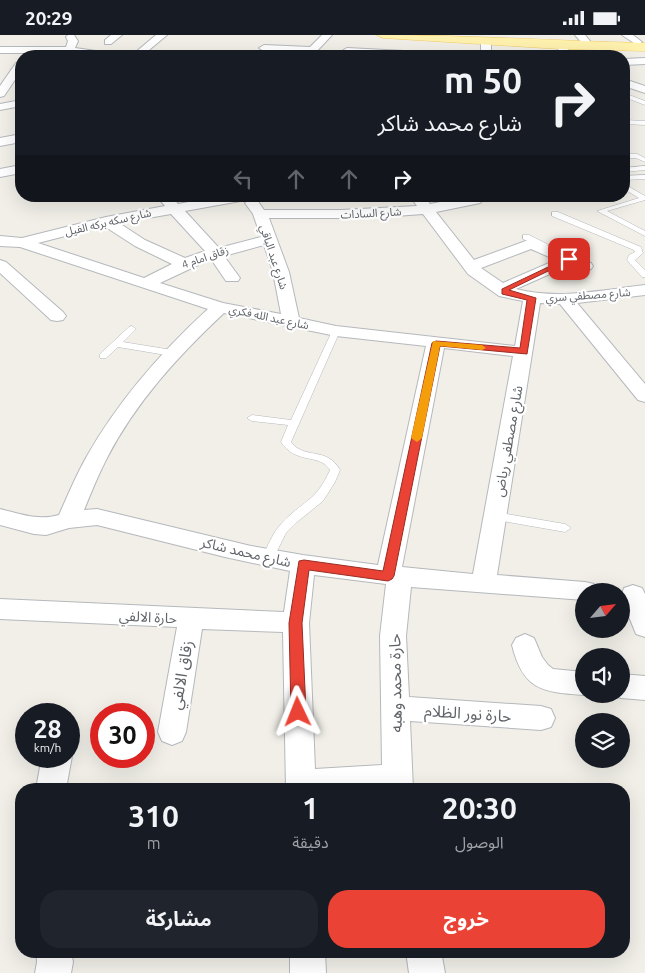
<!DOCTYPE html>
<html lang="ar">
<meta charset="utf-8">
<style>
:root{--surface:#171b24;--page:#20242c;--text:#f1f3f6;--muted:#9ea1a6;--accent:#ea4335}
body{margin:0;font-family:Ubuntu,"Noto Sans Arabic",sans-serif;background:var(--page);color:var(--text);direction:rtl;height:100vh;display:flex;flex-direction:column;font-size:19px;white-space:nowrap}
*{box-sizing:border-box;margin:0}
p{font-size:16px;color:var(--muted)}
.icon{flex:none;width:28px;height:28px;fill:none;stroke:currentColor;stroke-width:2;stroke-linecap:round;stroke-linejoin:round}
.map{position:relative;flex:1;overflow:hidden;direction:ltr}
.sheet{position:absolute;left:15px;top:748px;width:615px;height:175px;display:flex;flex-direction:column;background:var(--surface);border-radius:20px;box-shadow:0 5px 20px #0002;direction:rtl}
.sheet>*{flex:none}
.guide{position:absolute;left:15px;top:15px;width:615px;height:152px;border-radius:20px;box-shadow:0 5px 20px #0002;direction:rtl;background:#171b24;color:var(--text);overflow:hidden}
.needle{width:32px;rotate:62deg}
.tools{position:absolute;left:575px;top:548px;display:grid;gap:10px}
.tools a{display:grid;place-items:center;width:55px;height:55px;border-radius:50%;background:var(--surface);box-shadow:0 5px 20px #0002;font-size:25px}
.speed{position:absolute;left:15px;top:668px;display:flex;gap:10px;font-size:25px;font-weight:700;text-align:center}
.speed>*{display:grid;place-content:center;width:65px;height:65px;border-radius:50%;background:var(--surface);box-shadow:0 5px 20px #0002;line-height:1}
.speed small{font-size:12px;font-weight:400}
.speed .limit{border:8px solid #d22;background:#fff;color:#111}
.pin{position:absolute;display:grid;place-items:center;width:42px;height:42px;color:#fff;margin:-21px;border-radius:10px;box-shadow:0 2px 8px #0006}
.me{position:absolute;width:55px;margin:-28px;rotate:358deg;stroke-linejoin:round;filter:drop-shadow(0 0 4px #0008)}
.turn{display:flex;align-items:center;gap:18px;height:105px;padding:0 25px;font-size:22px}
.turn .icon{width:65px;height:65px;stroke-width:2.5}
.turn b{display:block;font-size:35px;line-height:42px}
.lanes{display:flex;align-items:center;height:48px;padding:0 25px;background:#0003;justify-content:center;gap:25px;direction:ltr}
.lanes .off{opacity:.35}
.eta{display:flex;justify-content:space-evenly;align-items:center;height:85px;text-align:center}
.eta b{font-size:30px;font-weight:700;line-height:35px}
.button{display:flex;gap:10px;margin-top:auto;padding:10px 25px}
.button a{flex:1;height:58px;border-radius:20px;background:var(--accent);color:#fff;font-size:20px;font-weight:700;line-height:58px;text-align:center}
.button a+a{background:var(--page);color:var(--text)}
.status{display:flex;justify-content:space-between;align-items:center;height:35px;padding:0 25px;background:var(--surface);direction:ltr}
.status svg{height:14px;fill:currentColor}
.map>svg:first-child{display:block}
</style>
<div class="status"><b>20:29</b><svg viewBox="0 0 49 12"><path d="M0 12V9h3v3zM5 12V6h3v6zM10 12V3h3v9zM15 12V0h3v12zM26 1h20v11H26zM47 4h2v5h-2z"/></svg></div>
<div class="map">
<svg width="645" height="938" viewBox="0 0 645 938">
<rect width="100%" height="100%" fill="#f1efe8"/>
<g fill="none" stroke-linecap="round" stroke-linejoin="round">
<g stroke="#b5b8bc" stroke-width="1">
<path id="lane" d="M624,58L645,66V70L624,62Z
M624,85L645,86V90L624,89Z
M624,119H637L645,123V127L636,123H624Z
M645,131V135L624,137V133Z
M645,140V144L624,145V141Z
M624,149L645,161V165L607,176L645,196V201L597,176L639,163L624,154Z
M552,177H558L641,212L643,218L635,225L645,235V242H642L627,225L629,220L635,217L634,215L552,181Z
M523,200H529L549,210L542,212L523,204Z
M132,291L136,294L123,307L172,315L177,318L172,321L118,312L106,323H100V319L129,292Z
M336,293L340,296L291,407C304,425 327,411 340,435L335,447L323,466L297,487L286,498L272,526H264L262,523C268,511 272,499 281,489C302,466 316,467 330,435C320,418 296,430 281,407L288,390L252,386L247,383L252,380L291,385L332,296Z
M495,477L565,489L571,493L565,497L491,484L489,481L491,478Z"/>
</g>
<g stroke="#b5b8bc" stroke-width="2">
<path id="street" d="M68,0H74L78,6L75,13L110,18L115,21H93L72,18H0V12H66L68,6L66,2Z
M111,0H122L111,9H105V5Z
M156,0H167L142,21H131Z
M322,0H332L317,16L318,21H308V18L264,16L259,13L264,10L310,12Z
M575,0H585L590,6L588,8H582Z
M622,0H633L642,7L637,10Z
M486,3L491,6V21H481V6Z
M560,7L563,8L573,21H563L555,10Z
M347,13L443,18L448,21H391L344,18L342,16Z
M224,18H257L262,21H219Z
M645,23V29L624,30V24Z
M21,27V36L4,61L0,62V51L16,28Z
M624,44L645,51V58L624,51Z
M21,65V71L0,75V69Z
M21,99V107L0,111V103Z
M21,130V138L0,142V134Z
M161,161H171L178,169L221,161H253L246,165L185,176L219,213L261,202L253,179L245,168L252,164L257,165L264,175H341L417,171L410,161H424L430,169L471,161H487L480,168L436,177L474,225L531,204L591,228L593,231L591,234L585,236L570,230L516,254C558,265 603,255 645,250V260L577,268L645,349V367L638,365L560,269L540,268L497,540L585,547L594,549L597,556H584V565L411,552L406,601L409,662L541,671L551,674L555,683L551,692L541,695L410,686L413,754H286L283,597L202,594L186,697L182,706L172,710L162,706L158,697L177,592L0,584V564L284,577L290,536L225,522L97,490L69,493L46,500L34,499L0,490V474C21,479 38,486 59,480C68,460 76,440 87,421C119,365 161,317 208,274L20,212L0,211V201L22,203L106,182L165,171L159,164ZM171,179L205,216L185,223L145,205L119,188ZM423,179L468,239L499,261L523,266L515,311L336,291L299,283L289,237L269,183H368ZM104,191L135,211L172,229L144,243L38,208ZM264,210L273,237L281,279L223,268L160,248L211,224L226,246H238L240,243L224,221ZM531,214L556,225L503,248L481,233ZM224,278L336,301L426,311L378,530L303,520L251,511L97,474L84,475C91,458 98,440 107,423C136,367 178,321 224,278ZM444,313L513,321L473,539L402,532ZM314,540L386,549L380,601L382,730L315,734L309,588Z
M0,225L6,227L63,277L66,281L63,285L57,286L51,285L0,238Z
M633,550L642,553L645,559V602L636,599L621,562L624,553Z
M525,599L534,603L542,622L548,630L553,634L584,637V659H589L584,660C542,657 523,655 512,610L516,603Z
M621,639L645,641V665L621,663L611,659H621Z
M69,714L72,721L66,754H36L42,721H69Z
M36,916H71L73,927L71,938H35L37,927Z
M290,916H325L326,938H290Z
M406,916H441L445,938H409Z"/>
</g>
<g stroke="#f2c960" stroke-width="1">
<path id="primary" d="M377,0C467,0 556,6 645,8V16L560,14L383,3Z"/>
</g>
<use href="#lane" fill="#fff" fill-rule="evenodd"/>
<use href="#street" fill="#fff" fill-rule="evenodd"/>
<use href="#primary" fill="#fff2af" fill-rule="evenodd"/>
</g>
<path fill="#ea4335" stroke="#982c22" d="M567,223L573,224L509,255L536,263L527,319L440,311L394,541L392,544L388,546L309,535L302,588L306,677L303,682L298,683L293,682L291,677L289,588L299,526L304,525L383,536L432,308L436,306L520,313L527,265L502,259V254Z"/>
<path fill="#f59e0b" d="M433,306L482,310L486,313L482,315L440,311L422,403L417,407L411,403Z"/>
<g text-anchor="middle" dominant-baseline="central" stroke-width="4.5" stroke-linejoin="round" paint-order="stroke">
<g font-size="11" fill="#5f6368" stroke="#fff">
<text transform="translate(371 178) rotate(-3)">شارع السادات</text>
<text transform="translate(108 187) rotate(-13)">شارع سكه بركه الفيل</text>
<text transform="translate(205 222) rotate(-19)">زقاق امام 4</text>
<text transform="translate(274 222) rotate(72)">شارع عبد الباقي</text>
<text transform="translate(588 260) rotate(-4)">شارع مصطفي سري</text>
<text transform="translate(269 282) rotate(12)">شارع عبد الله فكري</text>
</g>
<g font-size="14" fill="#5f6368" stroke="#fff">
<text transform="translate(508 406) rotate(-80)">شارع مصطفي رياض</text>
<text transform="translate(246 517) rotate(13)">شارع محمد شاكر</text>
<text transform="translate(148 582) rotate(3)">حارة الالفي</text>
</g>
<g font-size="16" fill="#5f6368" stroke="#fff">
<text transform="translate(181 640) rotate(-80)">زقاق الالفي</text>
<text transform="translate(395 648) rotate(-91)">حارة محمد وهبه</text>
<text transform="translate(468 678) rotate(4)">حارة نور الظلام</text>
</g>
</g>
</svg>
<div class="tools">
<a><svg class="needle" viewBox="-14 -14 28 28"><path d="M0-13l5 13h-10z" fill="#e53935"/><path d="M0 13l5-13h-10z" fill="#9ea1a6"/></svg></a>
<a><svg class="icon" aria-label="sound" viewBox="0 0 24 24"><path d="M4 9h4l5-4v14l-5-4H4zM17 9q2 3 0 6"/></svg></a>
<a><svg class="icon" aria-label="layers" viewBox="0 0 24 24"><path d="M12 4l9 5-9 5-9-5zM3 14l9 5 9-5"/></svg></a>
</div>
<div class="speed"><div>28<small>km/h</small></div><div class="limit">30</div></div>
<div class="pin" style="left:569px;top:224px;background:#d93025"><svg class="icon" aria-label="arrive" viewBox="0 0 24 24"><path d="M6 21V4h12l-3 4 3 4H6"/></svg></div>
<svg class="me" style="left:298px;top:677px" viewBox="-20 -20 40 40"><path d="M0-17L14 15 0 8-14 15z" fill="#ea4335" stroke="#fff" stroke-width="4"/></svg>
<div class="guide">
<div class="turn"><svg class="icon" aria-label="right" viewBox="0 0 24 24"><path d="M7 20v-9h11M14 6l5 5-5 5"/></svg><div><b>50 m</b>شارع محمد شاكر</div></div>
<div class="lanes"><svg class="icon off" aria-label="left" viewBox="0 0 24 24"><path d="M17 20v-9H6M10 6l-5 5 5 5"/></svg><svg class="icon off" aria-label="ahead" viewBox="0 0 24 24"><path d="M12 20V5M6 11l6-6 6 6"/></svg><svg class="icon off" aria-label="ahead" viewBox="0 0 24 24"><path d="M12 20V5M6 11l6-6 6 6"/></svg><svg class="icon" aria-label="right" viewBox="0 0 24 24"><path d="M7 20v-9h11M14 6l5 5-5 5"/></svg></div>
</div>
<section class="sheet">
<div class="eta">
<div><b>20:30</b><p>الوصول</p></div>
<div><b>1</b><p>دقيقة</p></div>
<div><b>310</b><p>m</p></div>
</div>
<div class="button"><a>خروج</a><a>مشاركة</a></div>
</section>
</div>
